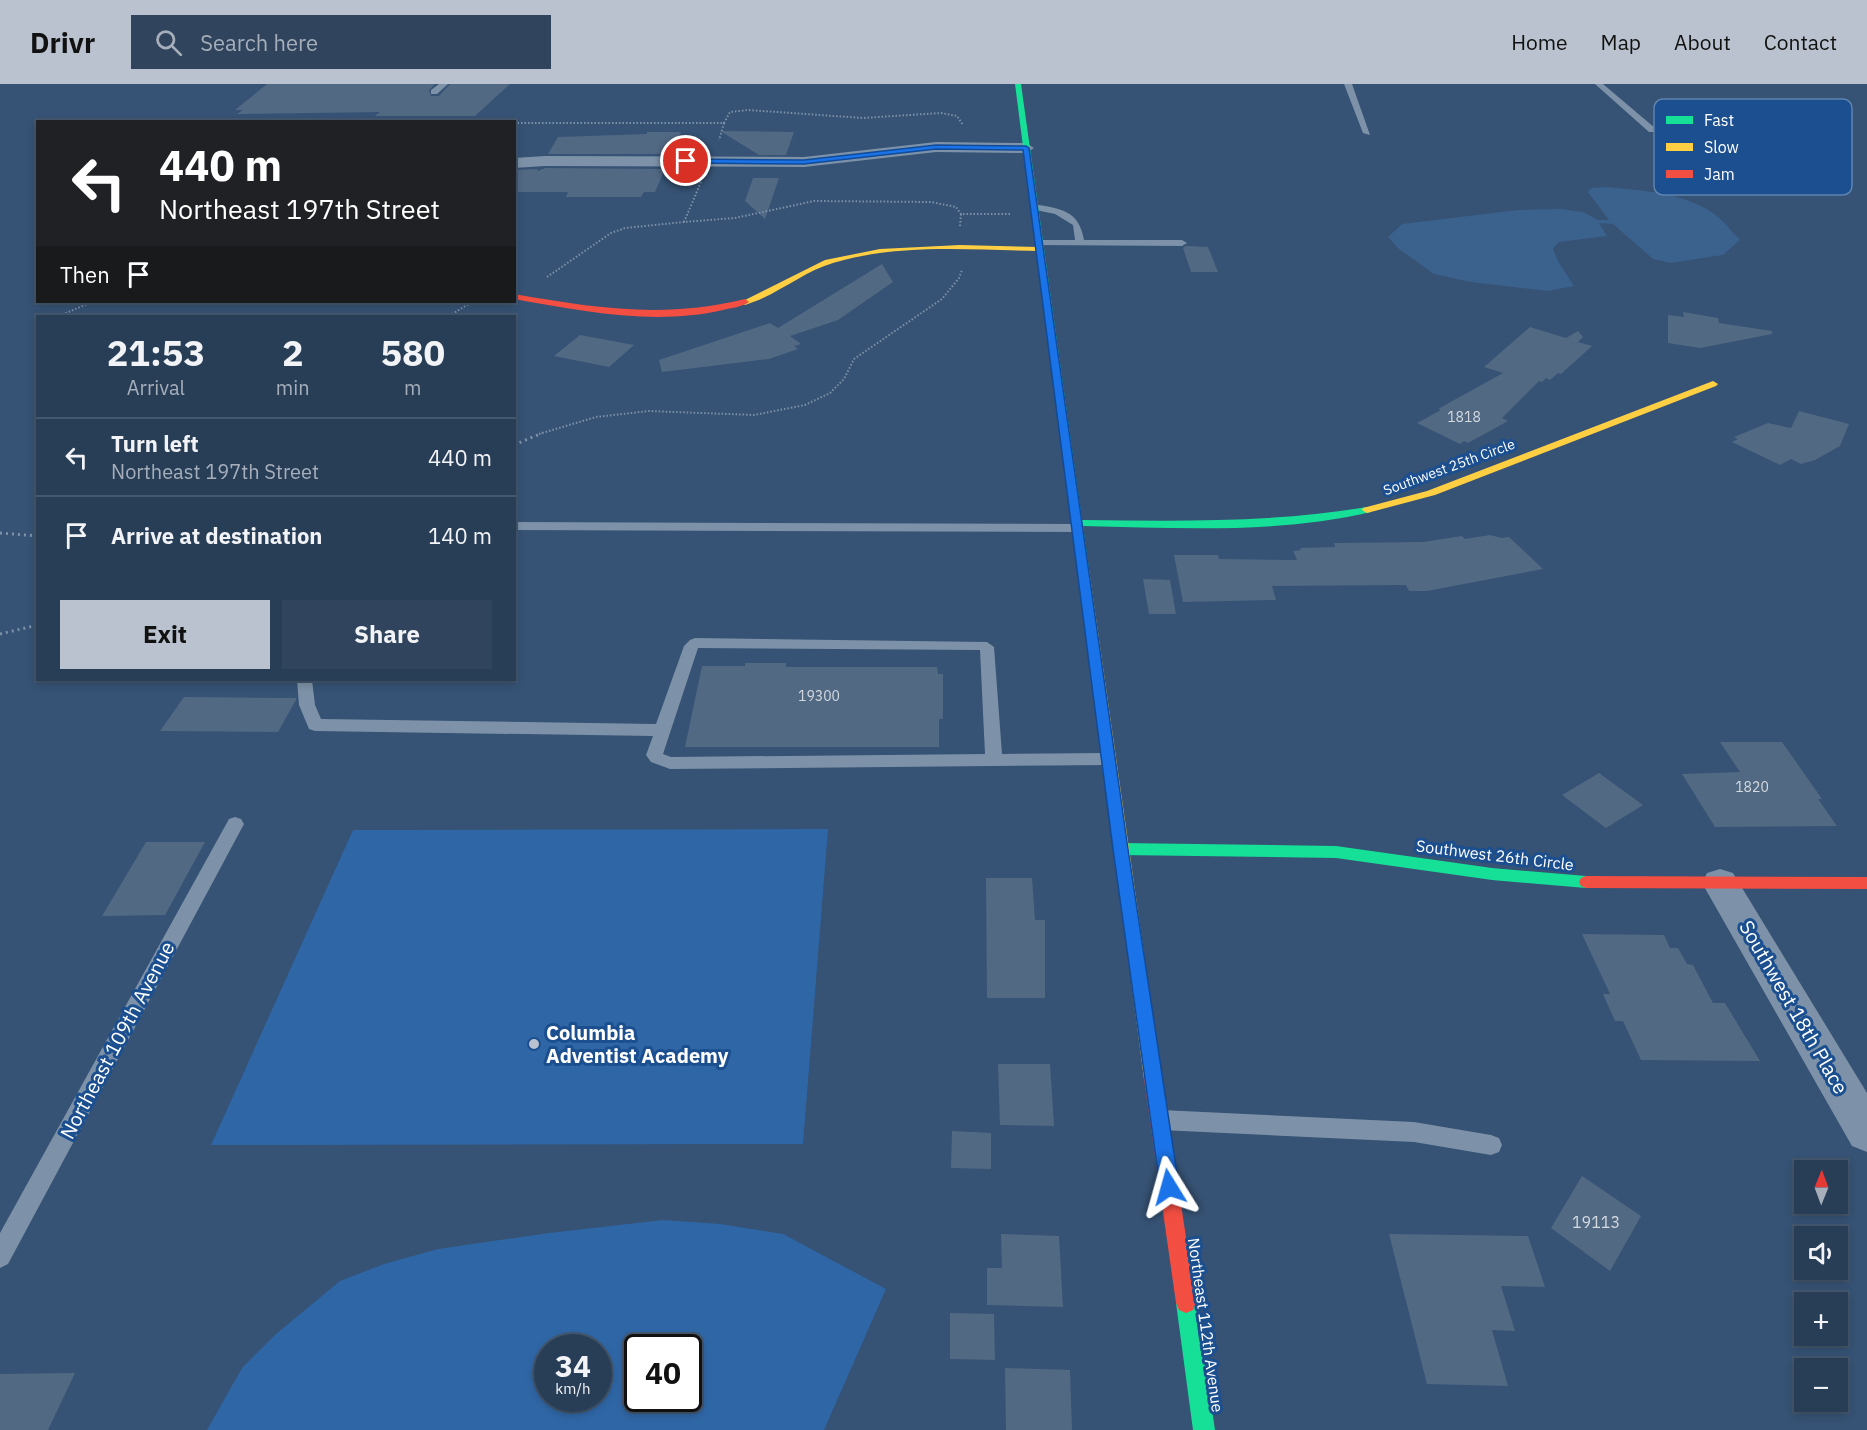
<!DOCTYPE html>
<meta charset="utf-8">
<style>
:root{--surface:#283e57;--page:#30455d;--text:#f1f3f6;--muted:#a5aeba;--line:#44576d;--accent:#b9c2ce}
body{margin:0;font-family:"IBM Plex Sans",sans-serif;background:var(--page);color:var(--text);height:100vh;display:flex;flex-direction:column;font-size:22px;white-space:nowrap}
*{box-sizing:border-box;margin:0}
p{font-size:20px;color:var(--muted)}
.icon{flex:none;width:33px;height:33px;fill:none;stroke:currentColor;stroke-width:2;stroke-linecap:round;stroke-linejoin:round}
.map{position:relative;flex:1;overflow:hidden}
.details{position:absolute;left:36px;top:231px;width:480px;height:366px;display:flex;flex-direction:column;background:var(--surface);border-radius:0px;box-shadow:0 3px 9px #0003,0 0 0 2px var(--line)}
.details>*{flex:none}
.hud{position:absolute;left:36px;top:36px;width:480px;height:183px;border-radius:0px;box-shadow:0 3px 9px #0003,0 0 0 2px var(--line);background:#202124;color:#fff;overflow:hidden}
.needle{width:39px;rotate:1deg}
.tools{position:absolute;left:1794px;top:1076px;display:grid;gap:12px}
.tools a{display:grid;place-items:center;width:54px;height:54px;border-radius:0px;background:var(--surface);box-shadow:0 3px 9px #0003,0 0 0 2px var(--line);font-size:30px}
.speed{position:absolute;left:534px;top:1250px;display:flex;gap:12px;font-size:30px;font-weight:700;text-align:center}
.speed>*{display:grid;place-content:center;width:78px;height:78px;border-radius:50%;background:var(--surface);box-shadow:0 3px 9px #0003,0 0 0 2px var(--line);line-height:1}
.speed small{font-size:15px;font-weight:400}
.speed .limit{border:3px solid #111;border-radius:9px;background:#fff;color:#111}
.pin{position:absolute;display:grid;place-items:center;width:51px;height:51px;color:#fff;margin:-26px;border:3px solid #fff;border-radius:50%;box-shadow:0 2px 6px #0007}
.me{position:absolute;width:66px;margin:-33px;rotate:352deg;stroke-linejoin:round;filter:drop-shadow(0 0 4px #0008)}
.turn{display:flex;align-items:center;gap:21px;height:126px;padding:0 24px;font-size:27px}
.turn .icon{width:78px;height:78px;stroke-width:2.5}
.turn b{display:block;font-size:42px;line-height:51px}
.then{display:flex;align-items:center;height:57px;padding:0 24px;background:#0003;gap:12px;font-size:22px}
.eta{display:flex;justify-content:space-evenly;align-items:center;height:102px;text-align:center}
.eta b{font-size:36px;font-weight:700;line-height:42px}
.action{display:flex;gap:12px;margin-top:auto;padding:12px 24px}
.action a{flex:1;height:69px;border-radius:0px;background:var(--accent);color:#111;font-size:24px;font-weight:700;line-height:69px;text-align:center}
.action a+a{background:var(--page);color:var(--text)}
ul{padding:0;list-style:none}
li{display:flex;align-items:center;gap:18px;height:78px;padding:0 24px;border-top:2px solid var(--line)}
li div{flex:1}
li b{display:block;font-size:22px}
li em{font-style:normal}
header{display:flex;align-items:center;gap:36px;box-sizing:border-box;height:84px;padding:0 30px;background:var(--accent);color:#111}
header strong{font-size:28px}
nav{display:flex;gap:33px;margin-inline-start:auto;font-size:21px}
.search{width:420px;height:54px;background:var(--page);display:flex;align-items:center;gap:15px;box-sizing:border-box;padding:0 21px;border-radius:0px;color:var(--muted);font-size:22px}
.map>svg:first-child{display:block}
</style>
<header>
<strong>Drivr</strong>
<div class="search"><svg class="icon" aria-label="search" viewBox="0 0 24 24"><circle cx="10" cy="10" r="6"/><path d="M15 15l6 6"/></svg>Search here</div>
<nav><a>Home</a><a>Map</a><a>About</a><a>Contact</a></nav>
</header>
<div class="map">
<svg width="1867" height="1346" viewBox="0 0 1867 1346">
<rect width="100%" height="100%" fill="#365274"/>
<path fill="#2f66a5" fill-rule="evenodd" d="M828,745L803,1060L211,1061L353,746Z
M663,1136L720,1140L783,1150L886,1205L824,1346H207L242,1284L276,1250L340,1197L384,1180L438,1165L549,1149ZM548,1263H598V1314H548ZM638,1263H688V1314H638Z"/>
<path fill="#3b618d" d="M1608,103C1643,107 1682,108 1713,129C1723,136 1731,147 1740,156L1723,171L1670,179L1653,175L1613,140L1599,139L1607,152L1559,158L1553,165L1558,177L1574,202L1548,207L1471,198L1434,190L1399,165L1388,153L1402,140L1518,126L1561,125L1583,128L1598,136H1609L1588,108L1592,104Z"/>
<path fill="#526984" d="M267,0H435L429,6L431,12H439L450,0H510L475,32H375L380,28L237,30L243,26H235Z
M720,47L794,48L786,71H759Z
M647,48H681L671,70H548L558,53L647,50Z
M545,84L665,85L655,108H644L641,113H566L568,108H514V86L537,85L538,87Z
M753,94H779L765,135L745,117Z
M1186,162L1208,163L1218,188H1191L1183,164Z
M882,180L893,198L838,236L790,252L801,260L794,262L798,265L769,275L662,288L659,276L770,239L778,244Z
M1683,228L1718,234L1719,239L1772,247V250L1700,264L1668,259V231L1684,233Z
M1530,243L1566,254L1578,247L1583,253L1578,258L1592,262L1561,290L1558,289L1550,296L1546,294L1542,298L1539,297L1502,334L1508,337L1468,359L1464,357L1460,360L1417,339L1441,326L1438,325L1503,289L1484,283Z
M580,251L634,261L609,283L554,272Z
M1799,327L1849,340L1840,362L1815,376L1801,380L1791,375L1780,381L1732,358L1738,355L1734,353L1768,339L1791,344Z
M1490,451L1502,454L1509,453L1543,485L1427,507H1409L1406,501L1272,502L1276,516L1183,518L1174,471H1218L1219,475L1297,476L1293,467L1301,466L1300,464L1335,463L1334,459L1423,458L1462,452L1465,455Z
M1143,495L1170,496L1176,530H1149Z
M745,579H786V583H937L938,590H943V635H939V663H685L702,582H745Z
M184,613L296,614V616L278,648L160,647Z
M1720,658H1782L1822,715H1818L1837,742L1715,743L1682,690L1740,688Z
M1599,689L1643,721L1606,744L1562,711Z
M146,758H205L165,831L102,832Z
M986,794H1032L1035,836H1045V914H987Z
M1582,850L1664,851L1670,864H1678L1687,880L1693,881L1713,919H1725L1760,977L1641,976L1623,937H1615L1603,910H1610Z
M998,980H1050L1054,1042L1000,1041Z
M952,1047L991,1049V1085L951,1084Z
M1582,1092L1641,1132L1610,1187L1551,1144Z
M1001,1150L1059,1152L1063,1223L987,1221V1184H1002Z
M1389,1150L1528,1152L1545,1203L1501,1202L1515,1247L1492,1246L1508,1302L1427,1300Z
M950,1229L994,1230L995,1276L950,1275Z
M1005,1284L1070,1286L1072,1346H1006Z
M75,1289L48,1346H0V1290Z"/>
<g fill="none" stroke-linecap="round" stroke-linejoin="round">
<path stroke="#7d92a8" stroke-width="2" stroke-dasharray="1.5 2" stroke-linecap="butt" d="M514,39H724L719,56
M724,39L730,28L748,26L863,34L941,29L957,32L963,41
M701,98L684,138L735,134L814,117L931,118L956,123L961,130
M960,142L961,130H1011
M547,193L611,149L625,144L684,138
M59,232L92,218
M449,232L472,218
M539,350L596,333L649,327L754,331L805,321L830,309L844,295L854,275L942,215L959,194L962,186"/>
<path stroke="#7d92a8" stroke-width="3" stroke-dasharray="2 4" stroke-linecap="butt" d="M514,361L542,349
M0,449L38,452
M0,550L38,541"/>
<path fill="#7d92a8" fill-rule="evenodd" d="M439,0H448L437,10H431V6Z
M1344,0H1352L1370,51L1363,49Z
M1595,0H1603L1655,44V48H1649Z
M1034,120C1061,125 1079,126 1084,156H1182L1187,159L1182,162L1037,161L1035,159L1040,156H1075L1073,141L1055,130L1031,125V121Z
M514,438L1077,440L1084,444L1077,448L514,446Z
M695,554L987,558L994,563L1002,670L1108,669L1114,671L1116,675L1114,679L1108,681L670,685L651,678L646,671L653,652L315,647L309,645L299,621L297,596H312L315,621L321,635L656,640L684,562L690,556ZM698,564L980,566L985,670L671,673L663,670Z
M235,733L241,735L244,740L8,1180L0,1184V1149L229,735Z
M1161,1026L1414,1038L1491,1051L1499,1054L1502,1061L1499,1068L1491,1071L1414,1058L1161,1046L1153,1043L1150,1036L1153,1029Z"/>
<path fill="#7d92a8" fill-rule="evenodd" d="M936,58L1026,59L1034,64L1026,69L936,68L804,83L545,82L514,84V74L545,72L804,73Z
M1720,785L1733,789L1867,1009V1068L1852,1062L1702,799L1707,789Z"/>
<path fill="#16e098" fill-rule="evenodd" d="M1015,0H1021L1082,436C1178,437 1272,439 1367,423L1372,426L1371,428C1278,450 1178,444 1083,442L1089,485L1083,488L1079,487L1071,439Z
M1120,759L1336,762L1492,784L1586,792L1591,794L1593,798L1591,802L1586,804L1492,796L1336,774L1120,771L1115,769L1113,765L1115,761Z
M1186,1209L1193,1212L1196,1219L1215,1346H1193L1176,1219L1179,1212Z"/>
<path fill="#ffcf43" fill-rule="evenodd" d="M960,161L1040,163L1044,165L1040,167C971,166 900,159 833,179C802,188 776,212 745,221L741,218L825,176L880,165Z
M1713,297L1718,300L1716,302L1435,411L1367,429L1362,426L1363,424L1427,407Z
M1083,482L1089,485L1162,995L1159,1001L1153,1003L1147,1001L1144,995L1077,485Z"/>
<path fill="#f24e42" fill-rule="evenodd" d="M514,210C596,224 662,235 745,215L749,218C742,223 731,224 723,226C654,242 582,227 514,215Z
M1586,792L1867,793V805L1586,804L1581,802L1579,798L1581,794Z
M1153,987L1159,989L1162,995L1196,1219L1193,1226L1186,1229L1179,1226L1176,1219L1144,995L1147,989Z"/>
</g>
<path fill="#1a73e8" stroke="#114b97" stroke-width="1.5" d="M936,61L1026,62L1029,64L1128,765L1179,1103L1176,1109L1169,1112L1163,1109L1160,1103L1113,765L1023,66L936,65L804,80L686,79L682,77L686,75L804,76Z"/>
<circle fill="#b9c2ce" stroke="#1b4f8f" stroke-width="2" cx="534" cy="960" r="6"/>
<g text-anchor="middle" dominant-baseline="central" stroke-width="6" stroke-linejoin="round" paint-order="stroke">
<g font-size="14" fill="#d4dae0">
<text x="1464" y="333">1818</text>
<text x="819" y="612">19300</text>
<text x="1752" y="703">1820</text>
</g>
<g font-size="14" fill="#fff" stroke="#1b4f8f">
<text transform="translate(1449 383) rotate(-20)">Southwest 25th Circle</text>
</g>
<g font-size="16" fill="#fff" stroke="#1b4f8f">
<text transform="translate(1495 771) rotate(7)">Southwest 26th Circle</text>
<text transform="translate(1206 1241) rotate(82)">Northeast 112th Avenue</text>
</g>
<g font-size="16" fill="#d4dae0">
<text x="1596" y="1138">19113</text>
</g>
<g font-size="20" fill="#fff" stroke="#1b4f8f">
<text transform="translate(1794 923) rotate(60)">Southwest 18th Place</text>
<text transform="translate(117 956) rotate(-62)">Northeast 109th Avenue</text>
</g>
<g font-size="20" font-weight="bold" fill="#fff" stroke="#1b4f8f" text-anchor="start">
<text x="546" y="948">Columbia<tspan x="546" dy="23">Adventist Academy</tspan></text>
</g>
</g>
<rect x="1654" y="15" width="198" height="96" rx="9" fill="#1b4f8f" stroke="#5f84b1" stroke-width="1.5"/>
<rect x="1666" y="32" width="27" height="8" fill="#16e098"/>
<rect x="1666" y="59" width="27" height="8" fill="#ffcf43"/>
<rect x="1666" y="86" width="27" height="8" fill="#f24e42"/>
<g font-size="16" fill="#fff">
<text x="1704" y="42">Fast</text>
<text x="1704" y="69">Slow</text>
<text x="1704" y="96">Jam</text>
</g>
</svg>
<div class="tools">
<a><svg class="needle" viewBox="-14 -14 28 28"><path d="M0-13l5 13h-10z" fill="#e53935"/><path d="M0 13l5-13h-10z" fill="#a5aeba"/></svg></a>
<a><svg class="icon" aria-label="sound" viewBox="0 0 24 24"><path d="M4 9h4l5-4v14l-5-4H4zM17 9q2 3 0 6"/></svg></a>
<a>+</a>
<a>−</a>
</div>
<div class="speed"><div>34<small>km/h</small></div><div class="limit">40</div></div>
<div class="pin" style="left:686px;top:77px;background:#d93025"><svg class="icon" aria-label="arrive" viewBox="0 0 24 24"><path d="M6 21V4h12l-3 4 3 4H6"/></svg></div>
<svg class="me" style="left:1169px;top:1103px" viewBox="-20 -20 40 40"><path d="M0-17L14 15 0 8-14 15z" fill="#1a73e8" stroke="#fff" stroke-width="4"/></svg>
<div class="hud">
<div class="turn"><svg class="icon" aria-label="left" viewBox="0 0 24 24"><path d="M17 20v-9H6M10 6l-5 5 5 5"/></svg><div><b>440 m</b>Northeast 197th Street</div></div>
<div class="then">Then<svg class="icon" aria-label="arrive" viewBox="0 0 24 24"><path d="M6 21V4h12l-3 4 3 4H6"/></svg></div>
</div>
<section class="details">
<div class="eta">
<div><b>21:53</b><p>Arrival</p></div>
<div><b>2</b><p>min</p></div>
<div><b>580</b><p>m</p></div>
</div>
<ul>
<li><svg class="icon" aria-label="left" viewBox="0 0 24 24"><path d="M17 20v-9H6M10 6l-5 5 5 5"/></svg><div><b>Turn left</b><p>Northeast 197th Street</p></div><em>440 m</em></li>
<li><svg class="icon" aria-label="arrive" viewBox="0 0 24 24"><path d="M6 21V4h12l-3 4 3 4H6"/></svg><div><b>Arrive at destination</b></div><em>140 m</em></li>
</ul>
<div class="action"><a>Exit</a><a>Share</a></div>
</section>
</div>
